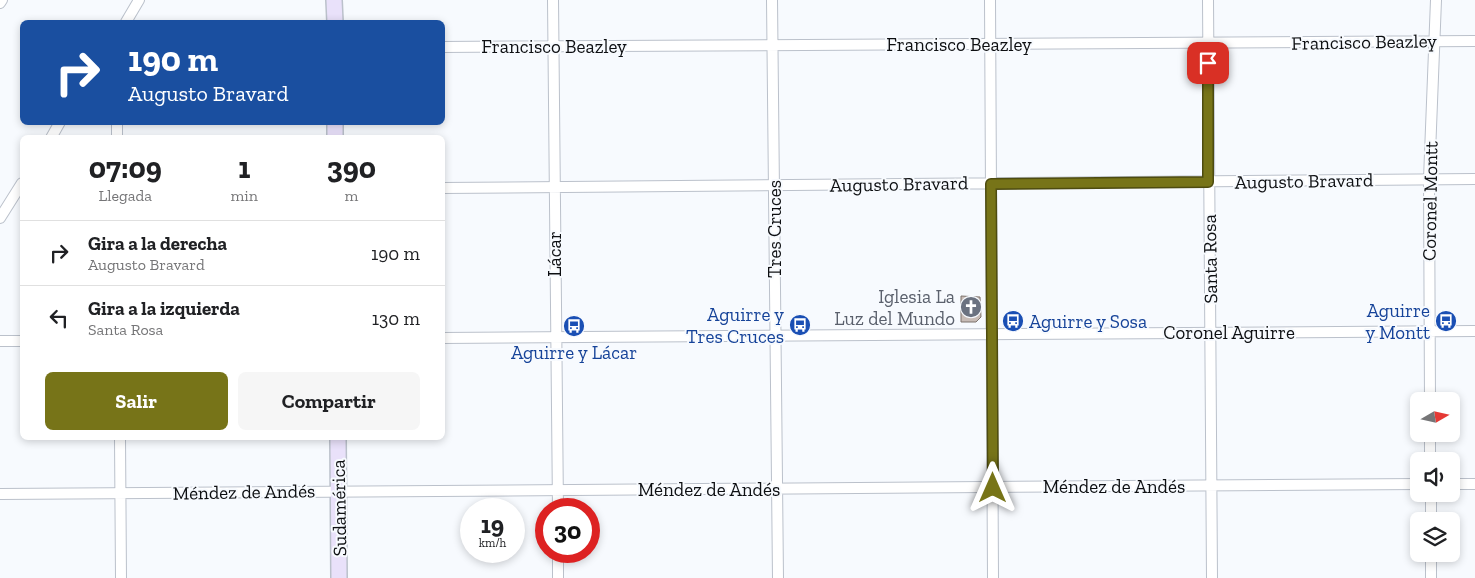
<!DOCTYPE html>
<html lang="es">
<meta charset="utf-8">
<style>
:root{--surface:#fff;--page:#f6f6f6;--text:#202124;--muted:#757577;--line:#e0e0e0;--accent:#777418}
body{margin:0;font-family:"Zilla Slab",serif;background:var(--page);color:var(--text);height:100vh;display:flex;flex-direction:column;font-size:19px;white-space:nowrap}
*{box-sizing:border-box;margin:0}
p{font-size:16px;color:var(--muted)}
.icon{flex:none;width:28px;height:28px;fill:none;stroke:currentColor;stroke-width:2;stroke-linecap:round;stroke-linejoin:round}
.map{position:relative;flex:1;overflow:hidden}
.panel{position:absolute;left:20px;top:135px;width:425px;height:305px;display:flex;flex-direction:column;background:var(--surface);border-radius:8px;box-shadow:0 2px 8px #0003}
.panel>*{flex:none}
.guide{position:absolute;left:20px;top:20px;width:425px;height:105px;border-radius:8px;box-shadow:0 2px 8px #0003;background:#1a4fa0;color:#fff;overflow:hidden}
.needle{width:32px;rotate:81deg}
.controls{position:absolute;left:1410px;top:392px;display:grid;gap:10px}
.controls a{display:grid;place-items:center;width:50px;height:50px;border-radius:8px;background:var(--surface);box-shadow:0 2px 8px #0003;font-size:25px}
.speed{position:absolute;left:460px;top:498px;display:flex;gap:10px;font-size:25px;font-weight:700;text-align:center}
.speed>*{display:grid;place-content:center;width:65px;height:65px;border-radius:50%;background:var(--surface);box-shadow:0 2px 8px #0003;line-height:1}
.speed small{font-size:12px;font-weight:400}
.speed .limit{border:8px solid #d22;background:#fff;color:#111}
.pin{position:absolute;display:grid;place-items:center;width:42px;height:42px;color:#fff;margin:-21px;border-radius:10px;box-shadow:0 2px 8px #0006}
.me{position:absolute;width:55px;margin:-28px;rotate:0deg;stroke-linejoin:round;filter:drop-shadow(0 0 4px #0008)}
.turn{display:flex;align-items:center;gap:18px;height:105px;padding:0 25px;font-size:22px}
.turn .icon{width:65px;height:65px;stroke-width:2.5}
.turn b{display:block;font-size:35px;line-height:42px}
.eta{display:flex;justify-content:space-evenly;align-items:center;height:85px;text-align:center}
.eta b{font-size:30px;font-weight:700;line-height:35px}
.primary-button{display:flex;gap:10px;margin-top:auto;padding:10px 25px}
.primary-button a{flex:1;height:58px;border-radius:8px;background:var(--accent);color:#fff;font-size:20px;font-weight:700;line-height:58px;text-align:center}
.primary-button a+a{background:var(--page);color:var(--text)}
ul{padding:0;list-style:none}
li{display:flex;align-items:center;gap:15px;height:65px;padding:0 25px;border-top:1px solid var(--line)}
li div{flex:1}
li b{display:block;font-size:19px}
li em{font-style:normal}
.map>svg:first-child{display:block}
</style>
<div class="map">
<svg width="1475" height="578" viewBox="0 0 1475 578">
<rect width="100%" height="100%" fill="#f7fafe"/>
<path fill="#c8bcb6" stroke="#7d736d" d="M961,296L980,297L981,317L976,322H961Z"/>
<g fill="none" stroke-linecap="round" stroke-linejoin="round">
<g stroke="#bbc1cb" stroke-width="12">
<path id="street" d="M553,0L558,509
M772,0L778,578
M990,0L993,578
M1208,0L1212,578
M0,3L2,0
M126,22L139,0
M442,47L1475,41
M117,122V138
M51,138L60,122
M442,188L1475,179
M0,218L22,183
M442,338L1475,331
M0,341H22
M1430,401L1429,179L1436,0
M1430,434V461
M120,438L121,578
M1451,484H1475
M0,494L1419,484
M1431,521V494
M558,551V578
M1431,578V554"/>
</g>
<g stroke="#bbc1cb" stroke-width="18">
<path id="secondary" d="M334,0L335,22
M335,122V138
M338,438L339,578"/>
</g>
<use href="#street" stroke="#fff" stroke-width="10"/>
<use href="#secondary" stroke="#e9e1fa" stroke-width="15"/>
</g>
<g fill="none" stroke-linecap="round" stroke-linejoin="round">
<g stroke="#4d4b10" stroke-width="12">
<path id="route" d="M993,488L991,184L1208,182V63"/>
</g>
<use href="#route" stroke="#777418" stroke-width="9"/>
</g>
<defs>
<g id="church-disc" transform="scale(1.125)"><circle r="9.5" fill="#6b7280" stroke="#f7fafe"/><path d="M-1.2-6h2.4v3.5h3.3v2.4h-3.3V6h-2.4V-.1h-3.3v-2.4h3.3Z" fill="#fff"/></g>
<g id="bus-disc" transform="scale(1.125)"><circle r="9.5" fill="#1a4fb4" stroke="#f7fafe"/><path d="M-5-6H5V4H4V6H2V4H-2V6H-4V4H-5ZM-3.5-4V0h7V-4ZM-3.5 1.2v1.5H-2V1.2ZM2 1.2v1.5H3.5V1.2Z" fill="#fff"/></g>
</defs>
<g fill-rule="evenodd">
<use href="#church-disc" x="971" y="307"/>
<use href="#bus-disc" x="1013" y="321"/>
<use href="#bus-disc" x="1446" y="321"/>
<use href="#bus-disc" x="800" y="325"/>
<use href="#bus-disc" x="574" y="326"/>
</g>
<g text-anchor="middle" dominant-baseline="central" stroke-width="4" stroke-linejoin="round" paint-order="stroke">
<g font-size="19" fill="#0d0f12" stroke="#f7fafe">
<text transform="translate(1364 42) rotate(-1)">Francisco Beazley</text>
<text x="959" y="44">Francisco Beazley</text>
<text x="554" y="46">Francisco Beazley</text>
<text transform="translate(1304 181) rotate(-1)">Augusto Bravard</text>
<text transform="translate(899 184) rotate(-1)">Augusto Bravard</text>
<text transform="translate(1430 201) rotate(-89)">Coronel Montt</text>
<text transform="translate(774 229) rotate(-90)">Tres Cruces</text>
<text transform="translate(554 254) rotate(-90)">Lácar</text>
<text transform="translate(1210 259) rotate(-91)">Santa Rosa</text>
<text x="1229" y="332">Coronel Aguirre</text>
<text x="1114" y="486">Méndez de Andés</text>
<text x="709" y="489">Méndez de Andés</text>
<text transform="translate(244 492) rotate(-1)">Méndez de Andés</text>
<text transform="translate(339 508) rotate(-91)">Sudamérica</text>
</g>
<g font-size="19" fill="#5b616d" stroke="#f7fafe" text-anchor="end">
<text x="955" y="296">Iglesia La<tspan x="955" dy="22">Luz del Mundo</tspan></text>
</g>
<g font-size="19" fill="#164399" stroke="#f7fafe" text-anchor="end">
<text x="1430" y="310">Aguirre<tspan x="1430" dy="22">y Montt</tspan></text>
<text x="784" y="314">Aguirre y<tspan x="784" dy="22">Tres Cruces</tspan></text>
<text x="1029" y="321" text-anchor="start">Aguirre y Sosa</text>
<text x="574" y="352" text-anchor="middle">Aguirre y Lácar</text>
</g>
</g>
</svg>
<div class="controls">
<a><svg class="needle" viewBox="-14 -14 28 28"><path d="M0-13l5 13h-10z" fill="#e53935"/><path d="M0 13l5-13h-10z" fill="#757577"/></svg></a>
<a><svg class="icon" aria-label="sound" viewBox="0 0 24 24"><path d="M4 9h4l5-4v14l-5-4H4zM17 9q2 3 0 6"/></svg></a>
<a><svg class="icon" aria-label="layers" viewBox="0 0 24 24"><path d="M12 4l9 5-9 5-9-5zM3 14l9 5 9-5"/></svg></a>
</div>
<div class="speed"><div>19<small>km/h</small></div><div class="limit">30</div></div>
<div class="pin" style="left:1208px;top:63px;background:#d93025"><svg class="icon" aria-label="arrive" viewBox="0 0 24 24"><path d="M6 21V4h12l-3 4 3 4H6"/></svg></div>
<svg class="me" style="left:993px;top:488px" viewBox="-20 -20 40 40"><path d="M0-17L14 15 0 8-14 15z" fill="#777418" stroke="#fff" stroke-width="4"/></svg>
<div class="guide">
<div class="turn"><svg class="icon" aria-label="right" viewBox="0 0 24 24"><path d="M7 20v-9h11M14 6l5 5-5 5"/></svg><div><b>190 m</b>Augusto Bravard</div></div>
</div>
<section class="panel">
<div class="eta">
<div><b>07:09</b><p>Llegada</p></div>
<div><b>1</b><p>min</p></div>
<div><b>390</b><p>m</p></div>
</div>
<ul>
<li><svg class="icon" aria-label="right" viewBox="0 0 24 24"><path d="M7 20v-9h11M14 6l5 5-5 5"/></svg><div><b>Gira a la derecha</b><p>Augusto Bravard</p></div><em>190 m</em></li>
<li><svg class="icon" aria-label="left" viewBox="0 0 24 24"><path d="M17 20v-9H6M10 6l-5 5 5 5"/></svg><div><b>Gira a la izquierda</b><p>Santa Rosa</p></div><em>130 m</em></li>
</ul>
<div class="primary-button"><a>Salir</a><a>Compartir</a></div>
</section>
</div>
